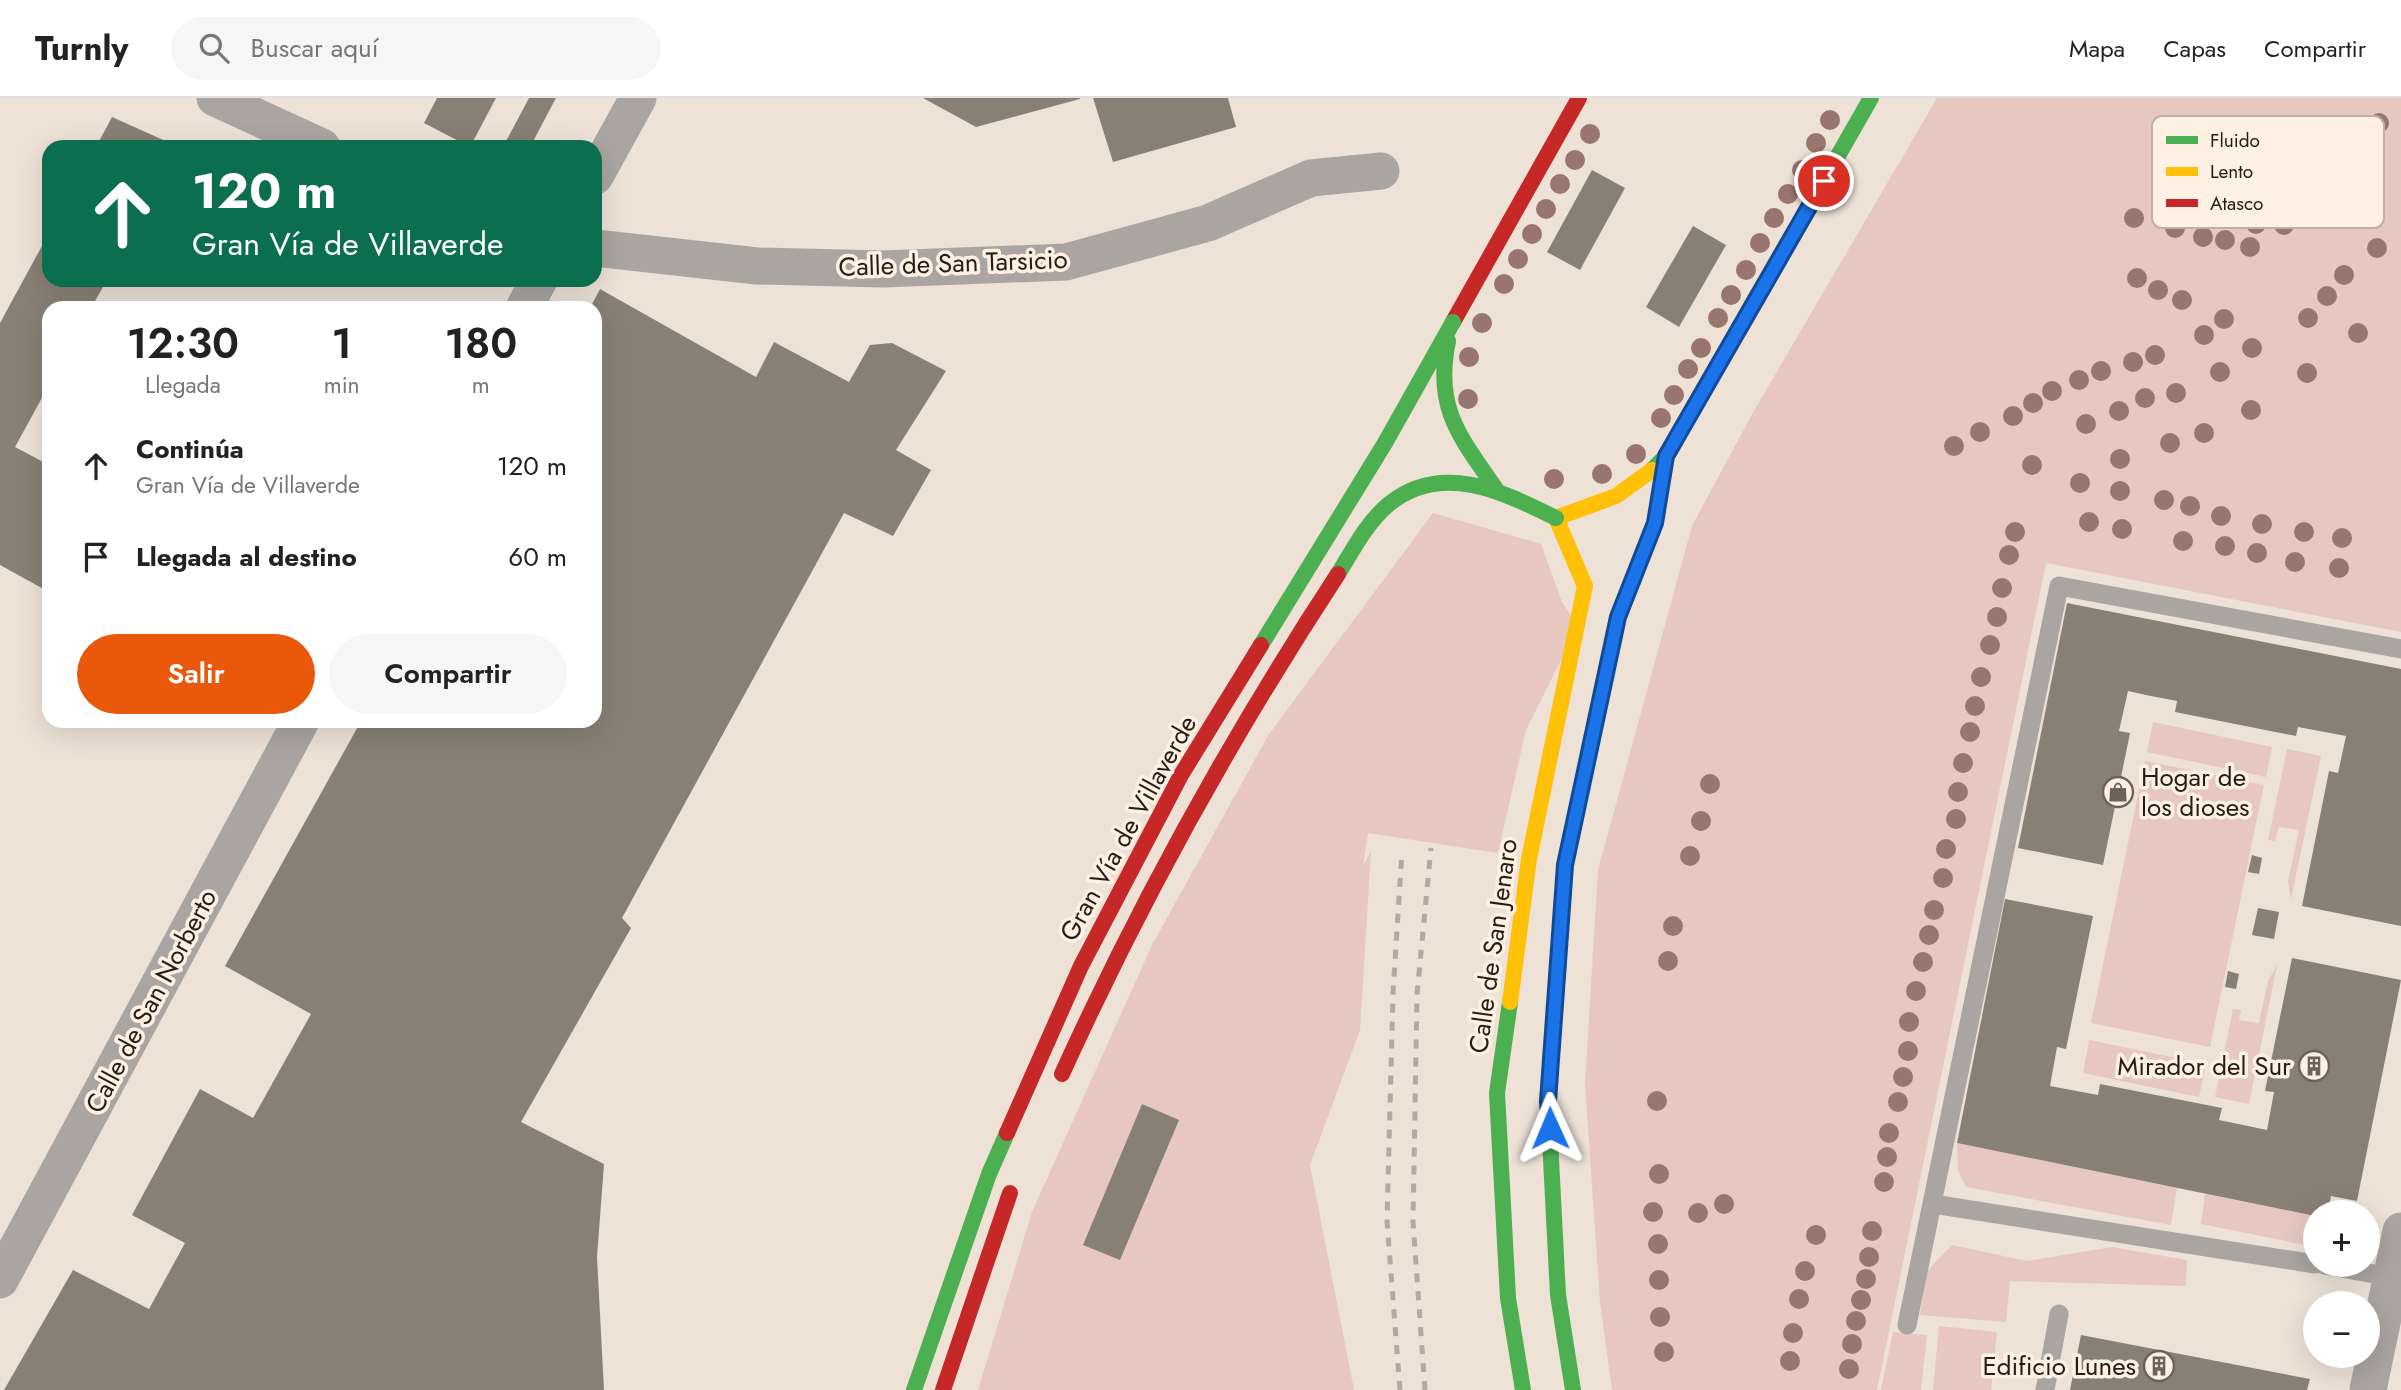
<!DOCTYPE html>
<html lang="es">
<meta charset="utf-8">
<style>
:root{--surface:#fff;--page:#f6f6f6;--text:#222;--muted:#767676;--line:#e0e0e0;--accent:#ea580c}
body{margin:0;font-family:Jost,sans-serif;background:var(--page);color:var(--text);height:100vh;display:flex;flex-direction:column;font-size:26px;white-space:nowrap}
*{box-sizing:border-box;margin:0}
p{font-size:23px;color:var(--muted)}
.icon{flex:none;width:38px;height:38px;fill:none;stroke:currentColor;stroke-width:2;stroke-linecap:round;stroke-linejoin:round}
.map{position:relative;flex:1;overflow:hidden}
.drawer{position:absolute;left:42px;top:203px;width:560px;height:427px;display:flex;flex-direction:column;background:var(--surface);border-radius:21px;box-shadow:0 7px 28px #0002}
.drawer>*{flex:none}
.guide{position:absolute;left:42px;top:42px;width:560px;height:147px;border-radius:21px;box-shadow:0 7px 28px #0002;background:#0b6e4f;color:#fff;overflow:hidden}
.controls{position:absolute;left:2303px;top:1102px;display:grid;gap:14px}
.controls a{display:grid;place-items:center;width:77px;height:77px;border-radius:50%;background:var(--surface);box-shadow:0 7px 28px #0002;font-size:35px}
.pin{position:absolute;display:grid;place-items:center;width:60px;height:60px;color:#fff;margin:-30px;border:4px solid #fff;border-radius:50%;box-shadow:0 2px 7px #0007}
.me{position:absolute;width:77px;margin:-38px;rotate:359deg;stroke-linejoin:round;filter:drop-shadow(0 0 5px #0008)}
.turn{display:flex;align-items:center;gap:24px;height:147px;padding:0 35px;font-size:32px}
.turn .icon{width:91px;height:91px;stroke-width:2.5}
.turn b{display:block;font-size:49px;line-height:60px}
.eta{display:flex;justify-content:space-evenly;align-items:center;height:119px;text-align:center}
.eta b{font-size:42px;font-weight:600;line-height:49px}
.action{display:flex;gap:14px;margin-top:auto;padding:14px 35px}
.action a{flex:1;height:80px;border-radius:42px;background:var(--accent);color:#fff;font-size:28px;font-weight:600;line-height:80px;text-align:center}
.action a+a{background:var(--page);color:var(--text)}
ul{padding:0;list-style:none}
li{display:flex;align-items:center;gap:21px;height:91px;padding:0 35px}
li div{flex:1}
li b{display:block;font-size:26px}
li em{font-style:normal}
header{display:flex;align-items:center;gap:42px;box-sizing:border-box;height:98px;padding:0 35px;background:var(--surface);border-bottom:2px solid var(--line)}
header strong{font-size:33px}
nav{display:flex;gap:38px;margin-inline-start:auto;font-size:24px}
.search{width:490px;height:63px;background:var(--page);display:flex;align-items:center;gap:18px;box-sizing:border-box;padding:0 24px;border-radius:38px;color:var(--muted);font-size:26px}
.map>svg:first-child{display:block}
</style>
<header>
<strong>Turnly</strong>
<div class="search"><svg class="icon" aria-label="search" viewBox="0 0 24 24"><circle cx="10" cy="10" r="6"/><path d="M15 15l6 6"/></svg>Buscar aquí</div>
<nav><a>Mapa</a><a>Capas</a><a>Compartir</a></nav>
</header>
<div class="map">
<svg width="2401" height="1292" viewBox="0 0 2401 1292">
<rect width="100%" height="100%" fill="#eee1d6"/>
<path fill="#e6c8c1" d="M1937,0H2401V534L2046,465L1877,1292H1612L1600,1204L1585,986L1598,772L1692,428L1751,318Z
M1433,415L1541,446L1562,504L1578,528L1526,632L1498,755L1368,735L1363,768L1371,753L1360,932L1310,1067L1354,1292H978L1032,1114L1152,847L1269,636Z
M2153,624L2272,649L2266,679L2147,654Z
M2287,651L2321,658L2291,801L2288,784L2299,732L2279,729L2275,743L2268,742Z
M2145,663L2264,687L2210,949L2091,925Z
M2277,867L2249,1006L2215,999L2233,911L2241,912L2239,922L2259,925L2268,883Z
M2089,942L2206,966L2199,999L2083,975Z
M1957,1045L2177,1090L2171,1127L1966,1089L1958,1073Z
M2205,1096L2315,1118V1149L2201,1126Z
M1952,1147L2027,1163L2112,1149L2187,1162L2186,1188L2010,1183L2006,1224L1920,1217L1926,1174Z
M1939,1228L1997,1234L1991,1292H1933Z
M1893,1234L1927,1237L1921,1292H1881Z"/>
<path fill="#898075" d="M437,0H496L470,49L424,25Z
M529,0H556L530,49H503Z
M923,0H1080V1L976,29Z
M1093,0H1228L1236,29L1113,64Z
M112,19L179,49H96Z
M1592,72L1625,90L1580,172L1547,154Z
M1693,128L1726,147L1679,229L1646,209Z
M49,135V182H107L91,210H49V287L15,349L49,367V494L0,467V225Z
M600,191L756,279L774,244L849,284L870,247L892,245L946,273L896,352L931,372L893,438L844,415L622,820L631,830L521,1024L604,1066L597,1159L604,1292H4L73,1172L149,1211L185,1145L132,1117L200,991L253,1020L311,916L225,868L361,623H595V210H590Z
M2067,505L2401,571V828L2302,808L2329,673L2338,675L2346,638L2298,629L2296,638L2175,614L2177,603L2146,597L2128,593L2119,633L2130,635L2103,767L2018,750Z
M2252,757L2262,760L2259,776L2248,774Z
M2005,801L2093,818L2066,951L2057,949L2050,988L2098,997L2100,986L2222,1010L2219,1022L2267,1032L2274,994L2265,993L2292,860L2401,882L2357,1103L2331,1098L2328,1115H2315V1118L1957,1045Z
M2258,810L2279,814L2274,841L2252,837Z
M2228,873L2239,876L2236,891L2225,889Z
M1142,1006L1179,1022L1120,1162L1083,1147Z
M2081,1237L2310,1281L2307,1292H2070Z"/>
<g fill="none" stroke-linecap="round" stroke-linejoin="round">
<path stroke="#aaa5a1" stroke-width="19" d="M1933,1106L2315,1166
M2324,1167L2391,1179
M1907,1227L2059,488L2401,551
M2045,1292L2059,1216"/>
<path stroke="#aaa5a1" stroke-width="37" d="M215,0L322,49
M595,78L638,0
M595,150L757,168L883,171L1066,164L1208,125L1311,80L1381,73
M524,210L539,182
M0,1182L301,623
M2368,1292L2401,1133"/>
<path stroke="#4caf50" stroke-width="16" d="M1652,372L1666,358L1871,0
M1572,733L1565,767L1548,1003L1558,1197L1573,1292
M1510,904L1497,995L1508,1200L1523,1292"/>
<path stroke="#ffc107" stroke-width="16" d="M1572,733L1618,519L1655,425L1666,358
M1510,904L1529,761L1585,488L1556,420L1616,398L1652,372"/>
<path stroke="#c62828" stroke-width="16" d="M1453,224L1579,0"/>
<path stroke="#b1a9a3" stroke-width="5" stroke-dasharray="9 9" stroke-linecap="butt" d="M1400,1292L1387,1123L1393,895L1402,753
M1425,1292L1413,1124L1417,896L1431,750"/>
<path stroke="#4caf50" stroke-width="16" d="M1448,243C1434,310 1460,339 1496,391
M1338,476C1353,452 1367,424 1389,406C1442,363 1503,394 1556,420
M1261,547L1385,345L1453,224
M914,1292L989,1076L1007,1035"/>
<path stroke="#c62828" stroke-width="16" d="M1062,976C1141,802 1233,636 1338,476
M1007,1035L1081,868L1181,677L1261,547
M943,1292L1010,1095"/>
</g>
<g fill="#99756f">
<circle cx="1830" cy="22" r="10"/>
<circle cx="2379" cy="25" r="10"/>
<circle cx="2341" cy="27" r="10"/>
<circle cx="1590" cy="36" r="10"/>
<circle cx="1816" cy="45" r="10"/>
<circle cx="1575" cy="62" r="10"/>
<circle cx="1802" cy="72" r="10"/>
<circle cx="1560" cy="86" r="10"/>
<circle cx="1788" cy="96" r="10"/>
<circle cx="1546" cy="111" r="10"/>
<circle cx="1774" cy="120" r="10"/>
<circle cx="2134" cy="120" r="10"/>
<circle cx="2256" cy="126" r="10"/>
<circle cx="2284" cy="127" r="10"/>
<circle cx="2175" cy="130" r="10"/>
<circle cx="1532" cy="136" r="10"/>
<circle cx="2203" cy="139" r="10"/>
<circle cx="2225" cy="142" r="10"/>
<circle cx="1760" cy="145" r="10"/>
<circle cx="2250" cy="149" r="10"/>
<circle cx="2377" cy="150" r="10"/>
<circle cx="1518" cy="161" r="10"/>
<circle cx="1746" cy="172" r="10"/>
<circle cx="2344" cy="177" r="10"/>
<circle cx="2137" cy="180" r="10"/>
<circle cx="1504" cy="186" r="10"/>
<circle cx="2158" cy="192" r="10"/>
<circle cx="1731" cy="197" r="10"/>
<circle cx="2327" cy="198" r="10"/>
<circle cx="2182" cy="202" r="10"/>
<circle cx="1718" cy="220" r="10"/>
<circle cx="2308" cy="220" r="10"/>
<circle cx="2224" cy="221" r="10"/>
<circle cx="1482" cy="225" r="10"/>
<circle cx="2358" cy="235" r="10"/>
<circle cx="2204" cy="237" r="10"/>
<circle cx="1701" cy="250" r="10"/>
<circle cx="2252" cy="250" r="10"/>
<circle cx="2155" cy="257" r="10"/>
<circle cx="1469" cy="259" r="10"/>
<circle cx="2133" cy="264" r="10"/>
<circle cx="1688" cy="271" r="10"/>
<circle cx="2101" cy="273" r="10"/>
<circle cx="2220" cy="274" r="10"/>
<circle cx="2307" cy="275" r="10"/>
<circle cx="2079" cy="282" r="10"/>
<circle cx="2052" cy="293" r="10"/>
<circle cx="2176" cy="295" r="10"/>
<circle cx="1674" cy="297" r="10"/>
<circle cx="2145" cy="300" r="10"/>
<circle cx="1468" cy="301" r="10"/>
<circle cx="2033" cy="305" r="10"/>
<circle cx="2251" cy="312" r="10"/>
<circle cx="2119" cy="313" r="10"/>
<circle cx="2013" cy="318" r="10"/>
<circle cx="1661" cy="320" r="10"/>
<circle cx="2086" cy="326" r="10"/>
<circle cx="1980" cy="334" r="10"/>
<circle cx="2204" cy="335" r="10"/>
<circle cx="2170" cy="345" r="10"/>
<circle cx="1954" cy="348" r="10"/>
<circle cx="1636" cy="356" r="10"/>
<circle cx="2120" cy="361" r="10"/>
<circle cx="2032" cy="367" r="10"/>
<circle cx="1602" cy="376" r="10"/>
<circle cx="1554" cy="381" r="10"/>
<circle cx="2080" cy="385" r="10"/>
<circle cx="2120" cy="393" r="10"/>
<circle cx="2164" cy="402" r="10"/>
<circle cx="2190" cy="408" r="10"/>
<circle cx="2221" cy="418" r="10"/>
<circle cx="2089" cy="424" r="10"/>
<circle cx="2262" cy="426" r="10"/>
<circle cx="2122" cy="431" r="10"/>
<circle cx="2015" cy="434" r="10"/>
<circle cx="2304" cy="434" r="10"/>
<circle cx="2342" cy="440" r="10"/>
<circle cx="2183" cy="443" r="10"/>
<circle cx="2225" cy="448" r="10"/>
<circle cx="2257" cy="455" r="10"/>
<circle cx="2009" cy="457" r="10"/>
<circle cx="2295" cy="464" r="10"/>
<circle cx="2339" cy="470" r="10"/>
<circle cx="2002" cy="490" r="10"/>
<circle cx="1997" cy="519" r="10"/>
<circle cx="1990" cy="547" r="10"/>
<circle cx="1981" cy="579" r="10"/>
<circle cx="1975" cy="608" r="10"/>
<circle cx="1970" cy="634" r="10"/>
<circle cx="1963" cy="665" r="10"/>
<circle cx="1710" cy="686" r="10"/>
<circle cx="1958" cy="694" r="10"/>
<circle cx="1956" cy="721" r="10"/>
<circle cx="1701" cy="723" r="10"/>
<circle cx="1946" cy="751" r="10"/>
<circle cx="1690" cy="758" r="10"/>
<circle cx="1943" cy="780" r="10"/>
<circle cx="1934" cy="812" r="10"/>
<circle cx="1673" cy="828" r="10"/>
<circle cx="1929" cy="837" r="10"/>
<circle cx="1668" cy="863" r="10"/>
<circle cx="1923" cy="864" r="10"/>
<circle cx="1916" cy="893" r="10"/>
<circle cx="1909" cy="924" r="10"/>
<circle cx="1908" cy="953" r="10"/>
<circle cx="1903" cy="979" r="10"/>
<circle cx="1657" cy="1003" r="10"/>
<circle cx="1898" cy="1004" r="10"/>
<circle cx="1889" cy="1035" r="10"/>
<circle cx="1887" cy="1059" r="10"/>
<circle cx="1659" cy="1076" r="10"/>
<circle cx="1884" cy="1084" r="10"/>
<circle cx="1724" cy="1106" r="10"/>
<circle cx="1653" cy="1114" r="10"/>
<circle cx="1698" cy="1115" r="10"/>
<circle cx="1872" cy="1133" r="10"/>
<circle cx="1816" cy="1137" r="10"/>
<circle cx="1658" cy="1146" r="10"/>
<circle cx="1869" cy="1159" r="10"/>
<circle cx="1805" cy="1173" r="10"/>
<circle cx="1866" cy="1181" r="10"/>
<circle cx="1659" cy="1182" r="10"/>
<circle cx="1799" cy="1201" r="10"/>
<circle cx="1861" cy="1202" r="10"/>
<circle cx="1660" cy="1219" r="10"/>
<circle cx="1856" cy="1223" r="10"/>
<circle cx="1793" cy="1235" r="10"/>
<circle cx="1852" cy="1246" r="10"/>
<circle cx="1664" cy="1254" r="10"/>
<circle cx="1790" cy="1263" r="10"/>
<circle cx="1849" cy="1271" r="10"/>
</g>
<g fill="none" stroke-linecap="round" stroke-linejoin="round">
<g stroke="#114b97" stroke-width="18">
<path id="route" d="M1550,1030L1548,1003L1565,767L1618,519L1655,425L1666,358L1824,83"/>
</g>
<use href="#route" stroke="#1a73e8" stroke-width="12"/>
</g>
<defs>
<g id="shop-ring" transform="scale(1.575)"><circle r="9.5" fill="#fef0e3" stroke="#6c6259" stroke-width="1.5"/><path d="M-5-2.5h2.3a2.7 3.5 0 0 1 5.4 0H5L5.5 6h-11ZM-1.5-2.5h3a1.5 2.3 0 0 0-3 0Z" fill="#6c6259"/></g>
<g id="building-ring" transform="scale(1.575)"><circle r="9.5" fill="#fef0e3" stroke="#6c6259" stroke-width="1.5"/><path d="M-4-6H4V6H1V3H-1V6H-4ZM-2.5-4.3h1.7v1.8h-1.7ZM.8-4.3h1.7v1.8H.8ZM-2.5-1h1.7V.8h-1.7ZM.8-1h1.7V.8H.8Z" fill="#6c6259"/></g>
</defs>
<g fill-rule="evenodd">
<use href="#shop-ring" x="2118" y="694"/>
<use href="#building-ring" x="2314" y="968"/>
<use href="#building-ring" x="2159" y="1268"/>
</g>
<g text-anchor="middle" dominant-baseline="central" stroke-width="7" stroke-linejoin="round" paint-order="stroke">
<g font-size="26" fill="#261e16" stroke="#fef0e3">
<text transform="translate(953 165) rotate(-2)">Calle de San Tarsicio</text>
<text transform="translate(1128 730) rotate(-61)">Gran Vía de Villaverde</text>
<text transform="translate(1493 848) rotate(-82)">Calle de San Jenaro</text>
<text transform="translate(151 903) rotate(-62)">Calle de San Norberto</text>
</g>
<g font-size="26" fill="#261e16" stroke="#fef0e3" text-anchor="end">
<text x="2141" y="679" text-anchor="start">Hogar de<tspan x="2141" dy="30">los dioses</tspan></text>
<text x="2291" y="968">Mirador del Sur</text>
<text x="2136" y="1268">Edificio Lunes</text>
</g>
</g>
<rect x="2152" y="18" width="232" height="112" rx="10" fill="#fef0e3" stroke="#bdb1a6" stroke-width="2"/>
<rect x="2166" y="38" width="32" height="8" fill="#4caf50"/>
<rect x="2166" y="69" width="32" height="9" fill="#ffc107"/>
<rect x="2166" y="101" width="32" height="8" fill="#c62828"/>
<g font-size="19" fill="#261e16">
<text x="2210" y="49">Fluido</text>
<text x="2210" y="80">Lento</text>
<text x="2210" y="112">Atasco</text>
</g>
</svg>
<div class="controls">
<a>+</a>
<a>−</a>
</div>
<div class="pin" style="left:1824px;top:83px;background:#d93025"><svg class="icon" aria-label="arrive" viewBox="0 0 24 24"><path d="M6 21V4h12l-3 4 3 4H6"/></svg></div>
<svg class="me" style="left:1550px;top:1030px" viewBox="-20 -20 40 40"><path d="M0-17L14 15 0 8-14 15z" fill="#1a73e8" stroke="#fff" stroke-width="4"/></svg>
<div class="guide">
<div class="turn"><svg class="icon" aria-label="ahead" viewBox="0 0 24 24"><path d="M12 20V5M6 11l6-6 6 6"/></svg><div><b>120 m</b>Gran Vía de Villaverde</div></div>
</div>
<section class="drawer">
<div class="eta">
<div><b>12:30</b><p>Llegada</p></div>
<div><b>1</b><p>min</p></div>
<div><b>180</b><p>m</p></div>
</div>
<ul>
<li><svg class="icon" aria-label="ahead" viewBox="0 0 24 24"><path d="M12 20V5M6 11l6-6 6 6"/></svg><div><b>Continúa</b><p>Gran Vía de Villaverde</p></div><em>120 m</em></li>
<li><svg class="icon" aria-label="arrive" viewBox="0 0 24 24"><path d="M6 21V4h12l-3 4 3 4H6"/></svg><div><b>Llegada al destino</b></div><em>60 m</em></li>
</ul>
<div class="action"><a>Salir</a><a>Compartir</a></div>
</section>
</div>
